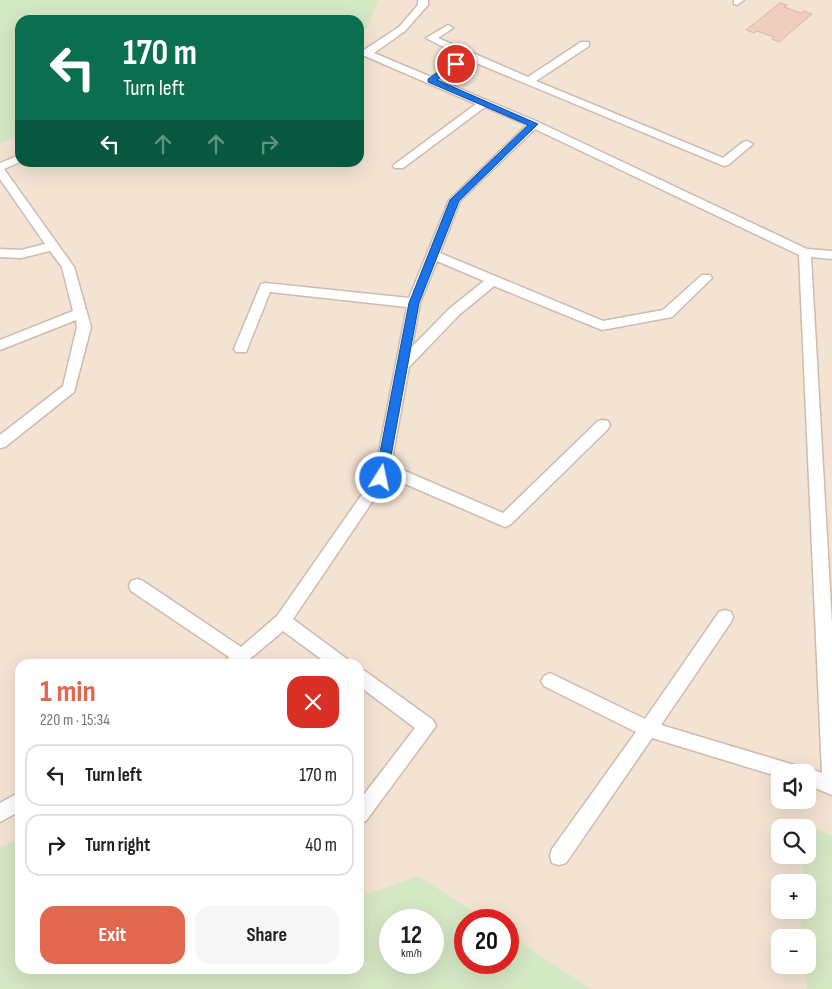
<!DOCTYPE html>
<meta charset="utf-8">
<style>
:root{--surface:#fff;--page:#f6f6f6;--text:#202124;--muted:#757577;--line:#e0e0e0;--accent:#e1674e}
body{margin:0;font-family:"Sofia Sans Condensed",sans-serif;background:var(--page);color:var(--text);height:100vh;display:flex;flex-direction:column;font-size:19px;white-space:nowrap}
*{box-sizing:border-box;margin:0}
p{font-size:16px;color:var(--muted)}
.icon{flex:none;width:28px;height:28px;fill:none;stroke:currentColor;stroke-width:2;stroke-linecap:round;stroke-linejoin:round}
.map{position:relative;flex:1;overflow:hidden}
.details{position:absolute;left:15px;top:659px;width:349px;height:315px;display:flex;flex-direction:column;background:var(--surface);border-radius:15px;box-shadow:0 5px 20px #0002}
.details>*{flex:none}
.top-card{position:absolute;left:15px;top:15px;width:349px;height:152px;border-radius:15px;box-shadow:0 5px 20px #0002;background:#0b6e4f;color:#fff;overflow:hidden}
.controls{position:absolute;left:771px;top:764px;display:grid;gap:10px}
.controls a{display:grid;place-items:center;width:45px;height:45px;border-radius:10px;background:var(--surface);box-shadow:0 5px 20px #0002;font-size:25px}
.speed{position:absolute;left:379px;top:909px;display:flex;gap:10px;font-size:25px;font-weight:700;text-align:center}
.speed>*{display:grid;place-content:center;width:65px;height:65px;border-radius:50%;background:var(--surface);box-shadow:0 5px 20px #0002;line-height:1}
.speed small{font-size:12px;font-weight:400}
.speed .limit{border:8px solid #d22;background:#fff;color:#111}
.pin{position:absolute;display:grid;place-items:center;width:42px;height:42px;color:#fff;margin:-21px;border:2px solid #fff;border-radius:50%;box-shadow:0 1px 5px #0007}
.me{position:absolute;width:55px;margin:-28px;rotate:10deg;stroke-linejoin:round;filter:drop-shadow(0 0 4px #0008)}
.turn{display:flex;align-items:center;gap:18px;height:105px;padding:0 25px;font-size:22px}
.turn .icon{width:65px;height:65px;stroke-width:2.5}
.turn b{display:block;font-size:35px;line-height:42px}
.lanes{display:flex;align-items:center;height:48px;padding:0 25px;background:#0003;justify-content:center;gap:25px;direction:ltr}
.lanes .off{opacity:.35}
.round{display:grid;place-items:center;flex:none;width:52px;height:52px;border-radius:15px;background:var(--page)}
.headline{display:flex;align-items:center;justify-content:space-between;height:85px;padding:0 25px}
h1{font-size:30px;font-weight:700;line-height:38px;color:var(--accent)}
.primary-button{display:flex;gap:10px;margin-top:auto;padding:10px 25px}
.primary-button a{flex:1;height:58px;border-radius:15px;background:var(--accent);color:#fff;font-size:20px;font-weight:700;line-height:58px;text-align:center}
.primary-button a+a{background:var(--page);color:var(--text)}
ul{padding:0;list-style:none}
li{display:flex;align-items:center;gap:15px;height:62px;margin:0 10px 8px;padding:0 15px;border:2px solid var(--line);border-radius:15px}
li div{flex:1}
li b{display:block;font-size:19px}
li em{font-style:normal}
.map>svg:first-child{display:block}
</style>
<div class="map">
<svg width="832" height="989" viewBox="0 0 832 989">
<rect width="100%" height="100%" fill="#fbf1e5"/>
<path fill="#f3e3d3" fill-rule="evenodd" d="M378,0H832V989H0V144L20,136V162H359V28L367,29ZM20,664H359V969H20ZM780,772H808V800H780ZM780,828H808V855H780ZM780,882H808V910H780ZM390,920H432V962H390ZM465,920H508V962H465ZM780,938H808V965H780Z"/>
<path fill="#d5e8c4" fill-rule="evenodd" d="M0,0H378L367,29L359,28V20H20V136L0,144Z
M806,826L832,835V989H807L804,965H808V938L800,937L802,910H808V882H803L804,855H808Z
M20,839V969H359V895L371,893L418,876L486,920H465V962H508V934L591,989H0V847ZM390,920H432V962H390Z"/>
<path fill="#f0cebd" stroke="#e2b49e" d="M780,3L787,5L784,7L801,13L804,11L812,14L779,42L772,39L774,37L757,31L754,33L746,30Z"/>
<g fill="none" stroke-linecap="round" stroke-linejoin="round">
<g stroke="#cfbbae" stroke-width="3">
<path id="lane" d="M418,0H428V5L405,31L374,53L431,77L461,56L426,38L448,25L453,28L438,38L528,77L581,42H589V46L536,81L723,158L743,142L747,141L753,144L728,165L724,166L469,60L439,80L538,122L807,249L832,251V259L811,257L832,624V795L808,785V772H801L808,768L822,773L799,255L535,129L460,201L440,253L603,321L663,310L702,275H710L712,278L672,317L602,330L494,286L459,315L409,367L391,465L503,513L598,421L603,420L608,421L610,425L608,429L510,525L505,527L389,477L293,619L347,659L349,664H328L283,631L244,664H224L229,657L131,591L129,586L131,581L137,579L143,581L241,647L277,616L374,477L407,307L270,292L246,352H236L234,349L261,284L265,283L409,298L449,200L527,125L485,107L403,168H395L393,166L395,164L476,104L365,56H359V50H364L399,27L418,5ZM437,261L484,281L449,309L412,347L420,303Z
M734,0H744L737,5L734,4Z
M20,155V162L4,169L74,267L91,327L74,392L5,447L0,448V435L63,386L77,327L76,320L0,350V340L73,311L62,267L50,251L21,258L0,257V249L21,250L45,244L0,179V163Z
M725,610L731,612L733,617L731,622L661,725L791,764L797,766L800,772H780V777L652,738L566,863L559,865L552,863L550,856L552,849L636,732L544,686L541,681L544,676L550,673L556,676L645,719L719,612Z
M359,669L365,671L433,720L436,726L366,821L359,824V801L415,728L359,686Z
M20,792V811L0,822V803Z"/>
</g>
<use href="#lane" fill="#fff" fill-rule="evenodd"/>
</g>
<path fill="#1a73e8" stroke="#114b97" d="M453,62L460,64L437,80L538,124L459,201L419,303L387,478L381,482L375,478L409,303L450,200L528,125L428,82V79Z"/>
</svg>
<div class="controls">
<a><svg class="icon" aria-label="sound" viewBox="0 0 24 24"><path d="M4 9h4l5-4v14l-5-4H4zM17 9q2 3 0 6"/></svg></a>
<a><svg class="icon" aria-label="search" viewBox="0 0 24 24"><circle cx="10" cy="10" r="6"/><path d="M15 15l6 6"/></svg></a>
<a>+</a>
<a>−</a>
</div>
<div class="speed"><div>12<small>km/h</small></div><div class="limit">20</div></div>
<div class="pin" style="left:456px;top:64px;background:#d93025"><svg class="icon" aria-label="arrive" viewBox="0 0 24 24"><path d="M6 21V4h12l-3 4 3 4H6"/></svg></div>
<svg class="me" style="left:381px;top:478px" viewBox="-20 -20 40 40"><circle r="17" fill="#1a73e8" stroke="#fff" stroke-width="3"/><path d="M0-11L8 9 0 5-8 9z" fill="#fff"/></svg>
<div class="top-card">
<div class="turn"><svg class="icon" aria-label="left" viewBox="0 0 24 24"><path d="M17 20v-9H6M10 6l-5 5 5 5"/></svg><div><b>170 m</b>Turn left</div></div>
<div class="lanes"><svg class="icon" aria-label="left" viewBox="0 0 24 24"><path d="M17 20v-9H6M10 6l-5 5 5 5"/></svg><svg class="icon off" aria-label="ahead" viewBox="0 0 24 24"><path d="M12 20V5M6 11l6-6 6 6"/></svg><svg class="icon off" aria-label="ahead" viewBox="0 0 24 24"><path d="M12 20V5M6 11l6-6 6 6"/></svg><svg class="icon off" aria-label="right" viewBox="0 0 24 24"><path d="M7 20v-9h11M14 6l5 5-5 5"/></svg></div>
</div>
<section class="details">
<div class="headline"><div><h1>1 min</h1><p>220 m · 15:34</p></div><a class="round" style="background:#d93025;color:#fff"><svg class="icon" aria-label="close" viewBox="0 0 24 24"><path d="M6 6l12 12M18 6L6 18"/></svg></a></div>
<ul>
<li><svg class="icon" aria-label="left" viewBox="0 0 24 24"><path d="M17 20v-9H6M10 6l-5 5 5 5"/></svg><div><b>Turn left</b></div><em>170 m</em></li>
<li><svg class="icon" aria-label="right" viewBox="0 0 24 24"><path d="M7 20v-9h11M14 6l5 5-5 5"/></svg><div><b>Turn right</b></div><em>40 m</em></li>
</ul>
<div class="primary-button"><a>Exit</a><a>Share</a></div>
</section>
</div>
